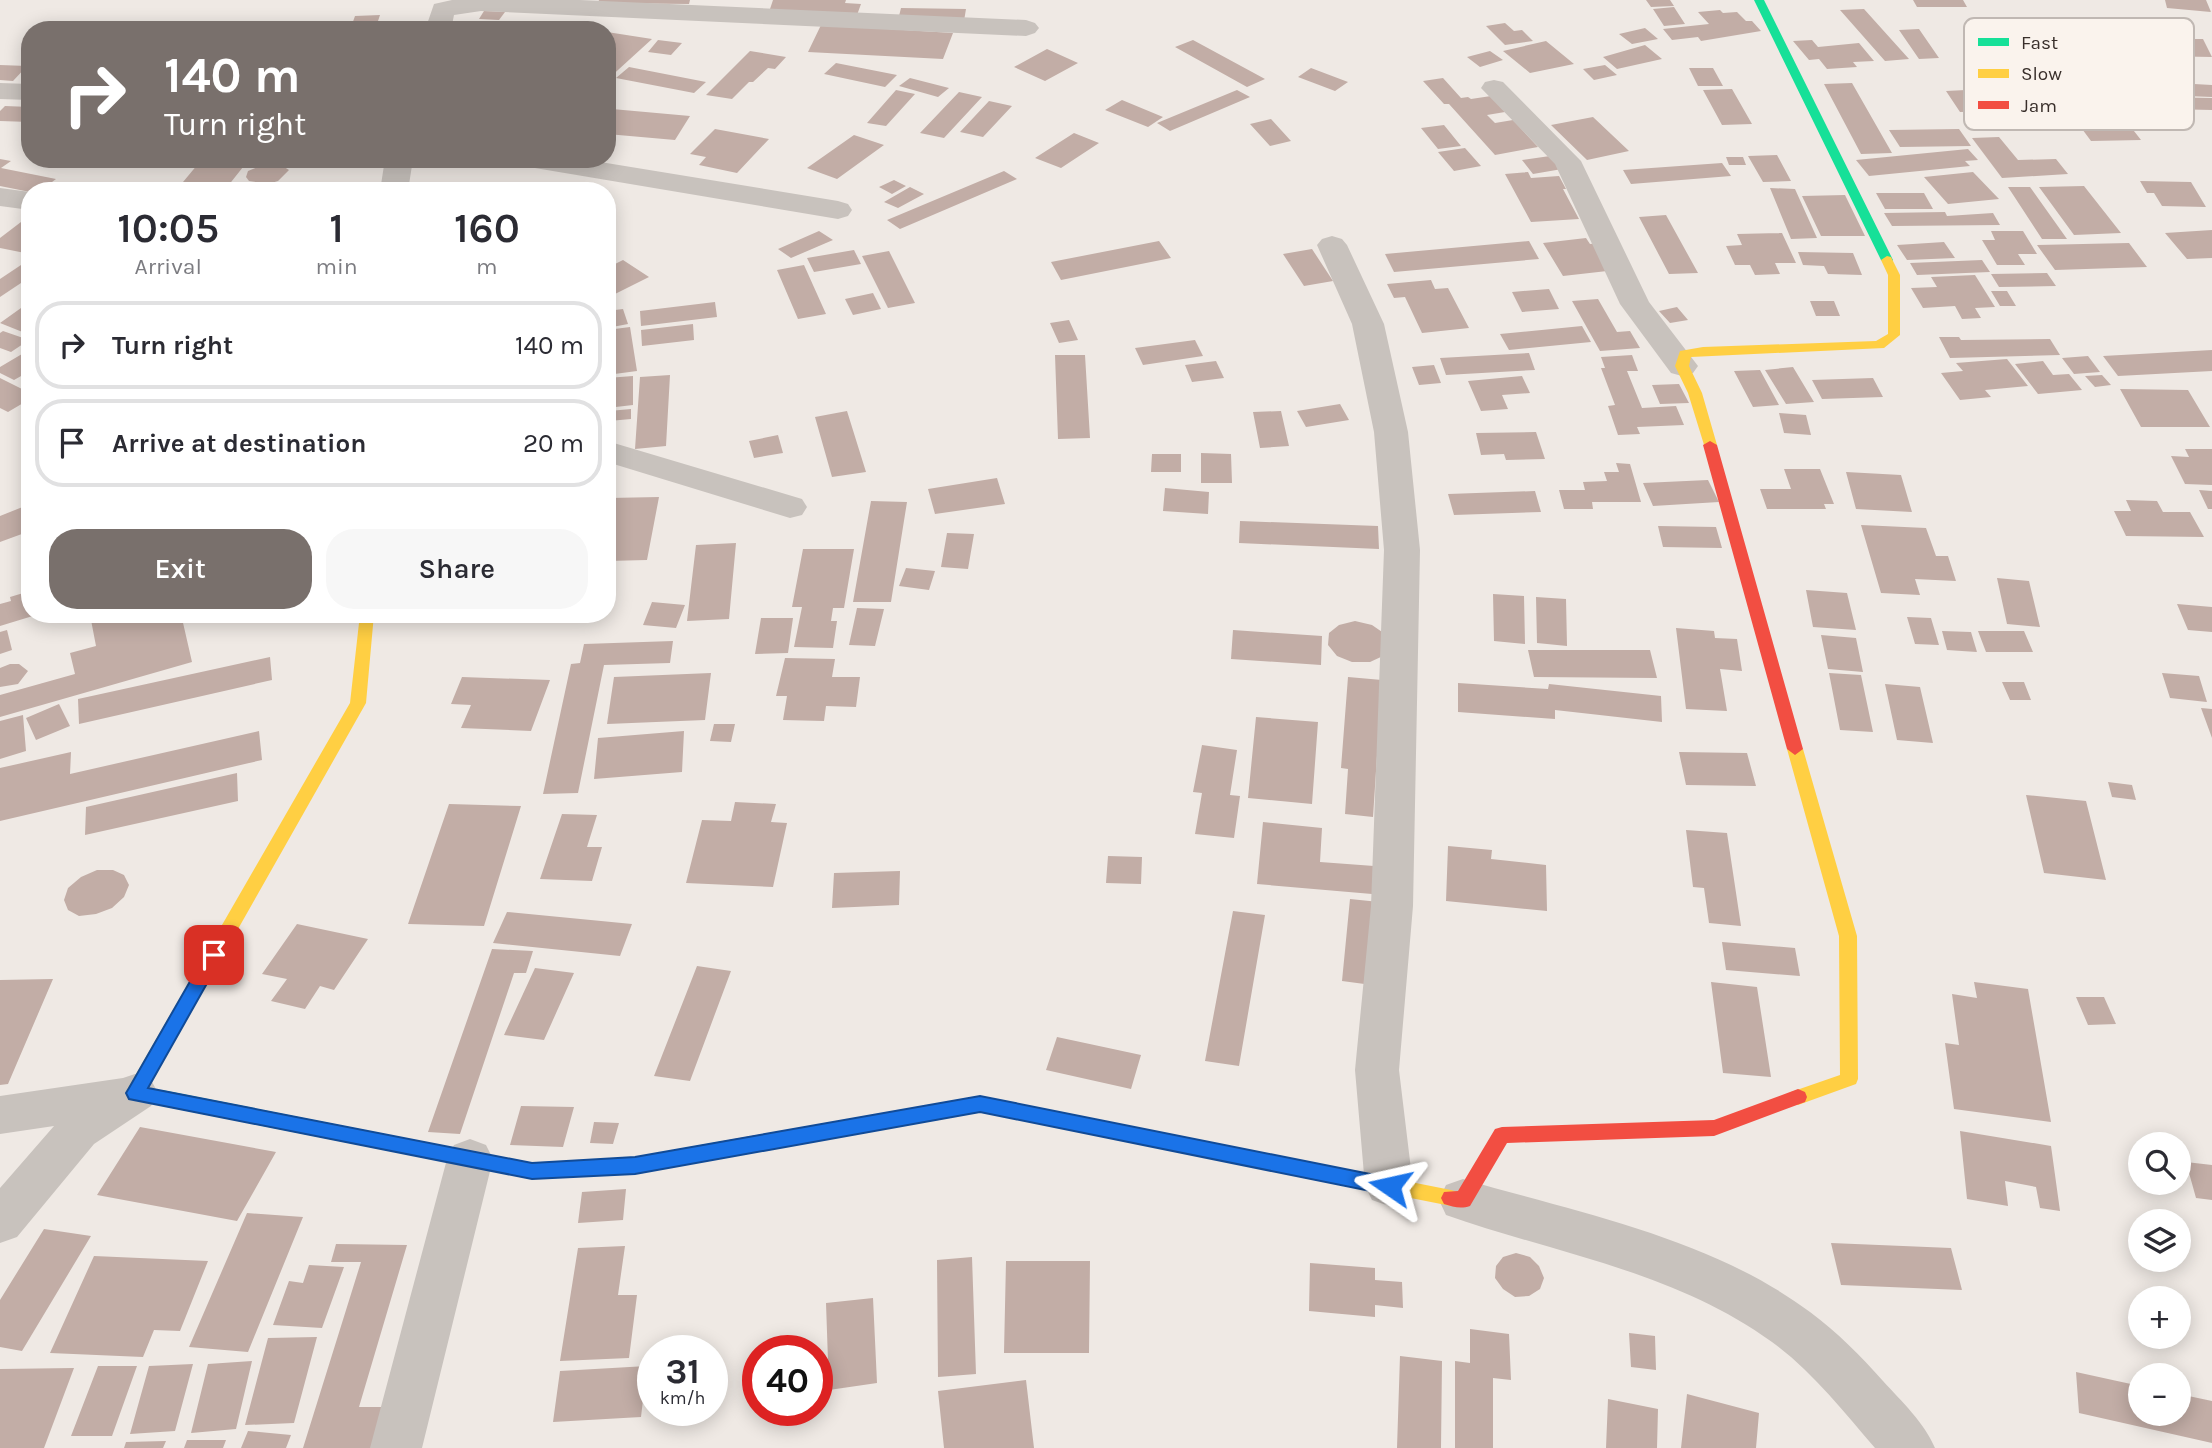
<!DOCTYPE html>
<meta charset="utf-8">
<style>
:root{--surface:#fff;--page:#f7f7f7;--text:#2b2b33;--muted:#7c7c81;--line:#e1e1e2;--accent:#79706c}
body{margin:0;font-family:Karla,sans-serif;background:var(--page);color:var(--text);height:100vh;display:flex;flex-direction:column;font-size:26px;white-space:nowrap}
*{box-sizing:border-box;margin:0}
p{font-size:23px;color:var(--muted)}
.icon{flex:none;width:38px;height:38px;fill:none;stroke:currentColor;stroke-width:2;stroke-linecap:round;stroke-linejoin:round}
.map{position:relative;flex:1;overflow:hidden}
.side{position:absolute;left:21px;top:182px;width:595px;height:441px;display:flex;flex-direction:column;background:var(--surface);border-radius:28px;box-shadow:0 4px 18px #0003}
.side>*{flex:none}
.top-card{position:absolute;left:21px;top:21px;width:595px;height:147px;border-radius:28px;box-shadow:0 4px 18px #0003;background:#79706c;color:#fff;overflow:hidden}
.controls{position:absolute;left:2128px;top:1132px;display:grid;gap:14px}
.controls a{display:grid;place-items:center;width:63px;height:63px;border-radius:50%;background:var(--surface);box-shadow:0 4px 18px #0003;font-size:35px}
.speed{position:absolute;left:637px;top:1335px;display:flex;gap:14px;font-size:35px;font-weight:700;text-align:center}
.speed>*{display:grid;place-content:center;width:91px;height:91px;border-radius:50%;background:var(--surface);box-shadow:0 4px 18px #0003;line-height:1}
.speed small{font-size:18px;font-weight:400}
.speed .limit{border:10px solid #d22;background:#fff;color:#111}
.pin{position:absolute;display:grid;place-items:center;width:60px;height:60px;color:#fff;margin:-30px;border-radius:14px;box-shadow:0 4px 10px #0006}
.me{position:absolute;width:77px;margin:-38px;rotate:281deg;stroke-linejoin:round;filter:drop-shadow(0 0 5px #0008)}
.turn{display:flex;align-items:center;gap:24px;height:147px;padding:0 28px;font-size:32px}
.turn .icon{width:91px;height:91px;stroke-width:2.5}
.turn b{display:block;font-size:49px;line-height:60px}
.eta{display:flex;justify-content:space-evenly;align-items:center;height:119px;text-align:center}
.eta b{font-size:42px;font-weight:600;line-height:49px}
.action{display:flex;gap:14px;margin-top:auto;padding:14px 28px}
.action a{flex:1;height:80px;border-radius:28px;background:var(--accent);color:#fff;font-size:28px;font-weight:600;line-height:80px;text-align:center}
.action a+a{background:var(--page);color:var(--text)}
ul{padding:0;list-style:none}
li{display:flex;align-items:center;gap:21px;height:88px;margin:0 14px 10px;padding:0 14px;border:4px solid var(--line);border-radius:28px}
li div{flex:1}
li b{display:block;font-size:26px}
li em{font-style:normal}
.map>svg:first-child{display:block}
</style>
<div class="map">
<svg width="2212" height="1448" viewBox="0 0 2212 1448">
<rect width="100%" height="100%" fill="#efe9e4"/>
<path fill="#c2ada6" d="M599,0H690L689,4L598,3Z
M773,0H846L845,3L861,4L857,15L769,12Z
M1646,0H1670L1674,6L1651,7Z
M1913,0H1963L1967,7H1917Z
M2165,0H2206L2211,12L2167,8Z
M1674,7L1685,24L1664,26L1653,9Z
M901,8L966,9L964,21L898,20Z
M1864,9L1909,59L1885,61L1840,10Z
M1720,10L1723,13L1737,12L1746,21H1752L1761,31L1701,41L1698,37L1672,40L1663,29L1709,24L1698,12Z
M484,11L505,12L499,20L479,19Z
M380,15L375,30H350L355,16Z
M1505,23L1514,31L1522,30L1533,41L1505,45L1486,26Z
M552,24L580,28V30H545Z
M821,25L953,33L943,59L808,52Z
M2146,27L2175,28L2182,39H2203L2212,57L2156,56L2142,33H2150Z
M1645,28L1658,39L1632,44L1619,34Z
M1919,29L1939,58L1919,59L1899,30Z
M607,32L652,39L607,80V54L615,48L607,46Z
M658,40L682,43L671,55L648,52Z
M1193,40L1265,79L1247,87L1175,47Z
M1812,40L1818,47L1859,43L1874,61L1853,62L1857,67L1827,69L1819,59L1809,60L1793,41Z
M1546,41L1574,64L1530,73L1503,51Z
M1645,45L1662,59L1617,69L1603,57Z
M1047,49L1078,63L1045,81L1014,67Z
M750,51L786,57L775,69L768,68L753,82H749L732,99L706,95Z
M1490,51L1503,60L1480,67L1467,57Z
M836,63L897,75L885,87L824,74Z
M0,65L27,66L13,81L0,80Z
M1605,65L1617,75L1594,80L1583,69Z
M629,67L706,82L694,93L616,78Z
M1311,68L1348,82L1335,91L1298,77Z
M1689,68H1713L1723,86H1698Z
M2012,77H2036L2061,110L1960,112L1946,91L1966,90L1969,96H1991L1987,90H2006L2001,82H2015Z
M910,78L949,88L938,97L899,86Z
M1443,78L1461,98L1468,97L1471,99L1491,96L1505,112L1487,115L1495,123L1513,120L1538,147L1495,155L1449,104H1444L1423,81Z
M2151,79L2192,80L2194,84L2212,85V97L2161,95Z
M1852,83L1892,153L1861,154L1824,84Z
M1732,89L1752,124L1722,125L1703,90Z
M896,90L915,94L886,126L867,123Z
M1237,90L1250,97L1170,131L1157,123Z
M959,92L982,97L944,138L920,133Z
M2160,97L2212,98V110L2168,109Z
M1122,100L1163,117L1148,127L1105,110Z
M989,101L1012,106L983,137L960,132Z
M5,106L30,107V122L0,121V111Z
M612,109L690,116L675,140L607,134V116Z
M2120,113L2141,140L2091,141L2071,114Z
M1593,117L1629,151L1587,160L1551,125Z
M1271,119L1291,141L1270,146L1250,124Z
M1444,125L1461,146L1438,149L1421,128Z
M715,129L769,139L737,173L699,165L706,157L690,154Z
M1959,129L1971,146L1900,147L1889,130Z
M1074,133L1099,143L1061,168L1035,158Z
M854,135L884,145L837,179L807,168Z
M1999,137L2018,160L2056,159L2068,174L2002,178L1972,138Z
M1465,148L1481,166L1454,171L1438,152Z
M1968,149L1978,160L1965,161L1970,166L1869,176L1856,160Z
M1777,155L1791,181L1763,182L1748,156Z
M1550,156L1562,169L1533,174L1522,160Z
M1726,157H1743L1746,165H1729Z
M0,159L11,161L1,168L56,179L40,191L30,192L0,186Z
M267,163H278L289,170L278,181L268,184L249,181L246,177L248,171Z
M1722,163L1731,176L1631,184L1623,170Z
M198,164L243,167L224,191L178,188Z
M1004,171L1017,179L900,229L887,220Z
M1528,172L1531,178L1559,176L1566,189H1563L1579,219L1531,222L1505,174Z
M1973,172L1999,199L1948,204L1924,177Z
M894,180L906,186L892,194L879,187Z
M2140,181L2191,182L2206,207L2162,206L2154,193H2147Z
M2084,186L2121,233L2074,235L2039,187Z
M910,187L924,194L898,208L884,202Z
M2008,187H2030L2067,239H2042Z
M1770,188L1795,189L1817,238L1791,239Z
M1876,193H1924L1933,209H1885Z
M1845,195L1865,236H1821L1802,196Z
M1945,212L1947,216L1993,213L2000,225L1892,226L1884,213Z
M1666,215L1698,273L1669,274L1639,217Z
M21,222L30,224V254L0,248V238Z
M2212,230V258L2187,259L2165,233Z
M819,231L833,240L791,258L778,249Z
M1991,231H2023L2037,254H2018L2025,265H1997L1982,240H1995Z
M1782,233L1796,263H1775L1780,274L1755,275L1750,265H1735L1726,246L1742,245L1737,234Z
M1586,238L1590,244L1599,243L1616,270L1563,276L1543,243Z
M1159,241L1171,258L1061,280L1051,262Z
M1529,241L1539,259L1394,272L1385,254Z
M1944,242L1955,258L1907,260L1897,245Z
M2129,243L2147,267L2055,270L2037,245Z
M1312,249L1333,281L1304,286L1283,254Z
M854,250L861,264L814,272L807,258Z
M889,251L915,303L888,308L862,256Z
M1798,252L1853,253L1862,275L1828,274L1824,266L1803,265Z
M30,259V277L0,297V279Z
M623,260L649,277L615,294L607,289V268Z
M1982,260L1990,272L1917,275L1910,263Z
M804,265L826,314L798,319L777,270Z
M2047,273L2056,286L1999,287L1991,274Z
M1975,275L1995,307L1975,308L1981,318L1962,319L1955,306L1923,308L1911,288L1937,287L1931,277Z
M1431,280L1435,289L1448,288L1469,328L1422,333L1405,297L1394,298L1387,284Z
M1549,289L1559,309L1522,312L1512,292Z
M1991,291H2007L2016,306H2000Z
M873,293L881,309L853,315L845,299Z
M1598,299L1617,332L1630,331L1640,348L1600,351L1572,301Z
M1810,301H1834L1840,316H1816Z
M715,302L717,317L641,326L640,311Z
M1677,307L1688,320L1670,323L1659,311Z
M21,308L30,311V335L0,323Z
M623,309L628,324L607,328V311Z
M1069,320L1078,340L1059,343L1050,323Z
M693,324L694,340L642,346L641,330Z
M1582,326L1591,342L1509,350L1500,334Z
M630,327L637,371L607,375V330Z
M3,331L29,340L11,352L0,348V333Z
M1939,337H1959L1961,340L2050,339L2060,355L1950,358Z
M1195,340L1203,356L1143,365L1135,348Z
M2212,350V371L2118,376L2103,356Z
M1529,353L1535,370L1446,375L1440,358Z
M22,354L30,358V371L14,380L0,373V367Z
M1055,355H1085L1090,438L1058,439Z
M1632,355L1638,371H1627L1642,408L1676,406L1684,425L1637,427L1640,434L1618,435L1608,406L1615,405L1601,368H1605L1601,357Z
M2088,356L2100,372L2074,374L2062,358Z
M2007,359L2028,386L1985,390L1991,397L1960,400L1941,373L1963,371L1956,363Z
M1216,361L1224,378L1192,382L1185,365Z
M2043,361L2053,375L2069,374L2082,390L2038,394L2015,364Z
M1434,365L1441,383L1419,385L1412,367Z
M1793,367L1814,402L1786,404L1765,370Z
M1760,370L1779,405L1753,407L1734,371Z
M670,375L666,446L635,449L640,377Z
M2102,375L2111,385L2095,387L2085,376Z
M633,376V405L607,408V378Z
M1522,376L1530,393L1502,395L1508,409L1481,411L1468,381Z
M0,378L30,393V399L8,412L0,408Z
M1873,378L1883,397L1822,399L1812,380Z
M1679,384L1689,403L1660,404L1652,385Z
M2120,389L2188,390L2210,427H2141Z
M1340,404L1349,420L1306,427L1297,411Z
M631,409V419L609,421V411Z
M847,411L866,472L832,477L815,417Z
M1281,411L1289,446L1260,448L1253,412Z
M1779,413L1806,415L1811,435L1784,433Z
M1536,432L1545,459L1506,460L1504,454L1481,455L1476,433Z
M778,435L783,453L754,458L749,441Z
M2185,449H2212V485L2185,484L2171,456L2189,457Z
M1201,453L1231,454L1232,483H1201Z
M1152,454H1181V472H1151Z
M1616,463L1630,464L1641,502H1592L1593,509H1564L1559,490H1585L1583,482L1607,481L1604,472H1619Z
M1784,469H1820L1834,504H1824L1826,509H1767L1760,489H1791Z
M1846,472L1901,475L1912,512L1856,509Z
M997,478L1005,504L935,514L928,489Z
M1708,480L1719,502L1653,506L1643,483Z
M1165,488L1209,492L1208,514L1163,511Z
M2199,490L2212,491V509H2208Z
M1535,491L1541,512L1454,515L1448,494Z
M659,497L647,560L607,561L609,498Z
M2126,500L2157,501L2163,512H2190L2204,537L2126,536L2114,511H2131Z
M871,501L907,502L891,602H853Z
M30,504V531L0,542V516Z
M1240,521L1378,526L1379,549L1239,543Z
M1861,525L1926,528L1936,556H1948L1956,581L1915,579L1920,595L1881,593Z
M1658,526L1716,527L1722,548L1663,547Z
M947,533L974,534L968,569L941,567Z
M736,543L729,619L687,621L696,545Z
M803,549H854L844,608H833L831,621H837L833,648L794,647L802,607H792Z
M906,568L935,571L929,590L899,586Z
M1997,578L2029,581L2040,627L2007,624Z
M1806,590L1847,593L1856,630L1813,627Z
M30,591V614L36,615L0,626V604L11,601L10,597Z
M1493,594L1524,596L1525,644L1494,641Z
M1536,597L1566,599L1567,646L1537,643Z
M652,602L685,605L676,628L643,625Z
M2177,604L2212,607V632L2188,630Z
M857,608L884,609L875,646L849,645Z
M112,614H181L192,662L0,717V695L75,674L70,653L96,646L91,620Z
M1907,617L1931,618L1939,645L1915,644Z
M761,618H793L788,653L755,654Z
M1355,621L1372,625L1385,634L1383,656L1370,662H1352L1337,656L1328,645L1329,633L1339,625Z
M1676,628L1714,631L1715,638L1737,639L1742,671L1720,669L1727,711L1686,709Z
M7,630L12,650L0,654V632Z
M1233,630L1322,636L1321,665L1231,659Z
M1942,631L1971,632L1977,652L1947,650Z
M1978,631H2024L2033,652H1986Z
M1821,635L1856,638L1863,672L1828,669Z
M673,641L670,663L604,665L578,793L543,794L571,664L580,663L584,644Z
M1528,650H1650L1657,678L1534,677Z
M270,657L272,680L79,724L78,699Z
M785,658L835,659L832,677H860L856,707L826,706L824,721L783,720L787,696H776Z
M10,664H19L28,671L18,684L0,687V668Z
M711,673L705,720L607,724L614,677Z
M1829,673L1861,675L1873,732L1840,730Z
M2162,673L2199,676L2207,702L2170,698Z
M462,677L550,680L531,731L461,728L471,705L451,704Z
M1348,677L1382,680L1373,817L1345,814L1348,769L1341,768Z
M2002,682H2024L2031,700H2010Z
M1458,683L1548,689L1549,684L1661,696L1662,722L1555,710V719L1458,712Z
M1885,684L1920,687L1933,743L1897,740Z
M59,704L70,726L36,740L26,718Z
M2201,708L2212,709V738Z
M23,715L26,751L0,759V721Z
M1256,717L1318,722L1312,804L1248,798Z
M714,724H735L731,742L710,741Z
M259,731L262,760L0,821V768L71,752L70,774Z
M684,731L682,772L594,779L598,738Z
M1202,745L1237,750L1230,795L1240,796L1234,838L1195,834L1202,793L1193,792Z
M1679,752L1747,753L1756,786L1686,785Z
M237,773L238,801L85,835L86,807Z
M2108,782L2132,785L2136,800L2112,797Z
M2026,795L2086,801L2106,880L2044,873Z
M735,802L776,804L771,822L787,823L773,887L686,883L702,820L731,821Z
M449,804L521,806L484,926L408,924Z
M562,814L597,815L587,847H602L592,881L540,879Z
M1263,822L1322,828L1320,862L1374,866L1372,894L1257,884Z
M1686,830L1727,833L1741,926L1709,923L1704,888L1693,887Z
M1448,846L1492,850L1491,859L1546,865L1547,911L1446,901Z
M1108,856L1142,857L1141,884L1106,883Z
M97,870H113L124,875L129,885L124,897L112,908L96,914L79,916L68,910L64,900L68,888L81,877Z
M900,871L899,905L832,908L834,873Z
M1350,899L1379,902L1372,985L1342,981Z
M1233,911L1265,915L1239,1066L1205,1061Z
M507,912L632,924L620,956L493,943Z
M297,924L368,939L334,990L320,986L305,1009L271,1001L287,979L262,974Z
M1722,942L1795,948L1800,976L1726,970Z
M492,949L533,951L526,973H514L460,1134L428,1132Z
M697,966L731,971L690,1081L654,1076Z
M535,968L574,973L544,1040L504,1035Z
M53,979L8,1084L0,1085V980Z
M1711,982L1757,987L1771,1077L1723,1073Z
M1974,982L2028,989L2051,1122L1954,1109L1945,1043L1959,1045L1952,994L1977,998Z
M2076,997H2104L2116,1024L2088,1025Z
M1057,1037L1141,1055L1131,1089L1046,1070Z
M521,1106L574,1107L563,1147L510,1145Z
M594,1122L619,1123L613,1144L590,1143Z
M140,1127L276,1152L237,1221L97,1195Z
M1960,1131L2051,1146L2060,1211L2040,1208L2036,1187L2005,1181L2008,1206L1967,1199Z
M2186,1162L2212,1165V1200L2196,1198Z
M626,1189L623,1220L578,1223L582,1192Z
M247,1213L303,1217L248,1352L189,1347Z
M44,1229L91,1236L22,1351L0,1347V1300Z
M1831,1243L1951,1248L1962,1290L1841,1285Z
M336,1244L407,1245L359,1407H383L371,1448H303L361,1262H331Z
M625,1246L618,1295H637L629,1358L560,1361L578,1248Z
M1516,1253L1530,1257L1539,1266L1544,1278L1540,1289L1529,1296L1515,1297L1503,1289L1495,1278L1496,1266L1503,1257Z
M94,1256L208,1261L180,1331L154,1330L143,1357L50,1353Z
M972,1257L976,1374L938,1377L937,1260Z
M1006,1261H1090L1089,1353H1004Z
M1310,1263L1375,1268V1280L1402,1282L1403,1308L1375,1305V1317L1309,1311Z
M309,1265L344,1267L322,1328L273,1325L289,1281L303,1283Z
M873,1298L877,1383L829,1390L826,1303Z
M1470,1329L1509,1334L1511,1380L1493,1378V1448H1455V1361L1470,1363Z
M1629,1333L1655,1336L1656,1370L1631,1367Z
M317,1337L294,1423L245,1425L268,1338Z
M1400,1356L1442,1361L1441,1448H1397Z
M252,1361L236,1429L191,1433L208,1364Z
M193,1364L175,1431L130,1434L149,1366Z
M98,1366H137L112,1436H71Z
M647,1366L641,1417L553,1422L560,1371Z
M74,1368L44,1448H0V1369Z
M2076,1372L2140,1386V1414H2179V1394L2212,1401V1443L2079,1413Z
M1026,1380L1034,1448H944L938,1391Z
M1687,1394L1759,1413L1756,1448H1681Z
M1608,1399L1658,1409L1657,1448H1606Z
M248,1431L291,1435L286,1448H241Z
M187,1440H226L223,1448H184Z
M166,1441L163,1448H124L126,1442Z"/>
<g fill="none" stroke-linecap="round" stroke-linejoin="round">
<path fill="#c8c2bd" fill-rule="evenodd" d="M452,0H580L1026,20L1035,23L1039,28L1035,33L1026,36L481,11L454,15L451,30H425L434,4Z
M1494,80L1503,82L1581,161L1649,302L1698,366L1693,373L1682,376L1671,373L1620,304L1555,164L1481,88L1485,82Z
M0,83L30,84V100L0,99Z
M385,159H413L408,191H380Z
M515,159H582L838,201L848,204L852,210L848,216L838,219L529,167L519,165Z
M0,188L30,192V210L0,206Z
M1332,236L1342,239L1347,245L1384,324L1408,432L1420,550L1413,906L1399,1070L1413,1186L1406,1200L1389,1206L1372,1200L1365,1186L1355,1070L1371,906L1384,550L1374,432L1352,324L1317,245L1322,239Z
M607,441L802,499L807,507L802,515L790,518L607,462Z
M135,1074L151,1080L158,1093L151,1106L94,1144L17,1237L0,1243V1188L54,1126L0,1134V1096L123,1078Z
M470,1139L486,1145L493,1159L422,1448H370L447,1159L454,1145Z
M1463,1179C1579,1213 1711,1238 1810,1312C1837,1332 1861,1356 1883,1381C1902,1402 1924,1422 1935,1448H1875C1843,1411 1812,1371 1772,1342C1674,1271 1557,1254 1446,1215L1439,1200L1446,1185Z"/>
<path fill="#16e098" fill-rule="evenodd" d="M1754,0H1764L1893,260L1891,263L1887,264L1881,260Z
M162,1090L532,1163L635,1157L723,1141L730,1143L733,1149L730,1155L723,1157L635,1173L532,1179L162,1106L155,1103L153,1098L155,1093Z"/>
<path fill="#ffcf43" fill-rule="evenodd" d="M1887,256L1891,257L1900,275V335L1884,348L1691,357L1689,366L1702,393L1717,445L1710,449L1705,448L1688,393L1675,366L1680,351L1703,347L1876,341L1888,334V275L1881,260Z
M360,614H374L366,703L148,1088L169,1093L171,1098L169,1103L162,1106L128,1098L126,1093L128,1088L350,703Z
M1795,743L1803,749L1857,936L1858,1079L1856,1084L1798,1105L1791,1102L1789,1097L1791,1092L1840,1075L1839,936L1787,749Z
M994,1099L1451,1190L1458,1192L1461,1198L1458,1204L1451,1206L994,1115L987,1113L985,1107L987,1101Z"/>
<path fill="#f24e42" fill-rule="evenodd" d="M1710,441L1717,445L1803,749L1795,755L1787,749L1703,445Z
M1798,1089L1805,1092L1807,1097L1805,1102L1714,1136L1507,1143L1470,1206C1461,1209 1453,1207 1444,1204L1441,1198L1444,1192L1458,1191L1495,1129L1502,1127L1714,1120Z
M980,1096L1001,1101L1003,1107L1001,1113L994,1115L980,1112L723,1157L716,1155L713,1149L716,1143L723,1141Z"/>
</g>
<path fill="#1a73e8" stroke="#114b97" stroke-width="2" d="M214,948L220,950L223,955L148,1088L532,1163L635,1157L980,1096L1390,1178L1396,1180L1399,1186L1396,1192L1390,1195L980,1112L635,1174L532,1179L129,1099L126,1093L129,1088L208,950Z"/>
<rect x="1964" y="18" width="230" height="112" rx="10" fill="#faf3ed" stroke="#c0b8b3" stroke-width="2"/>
<rect x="1978" y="38" width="31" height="8" fill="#16e098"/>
<rect x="1978" y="69" width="31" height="9" fill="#ffcf43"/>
<rect x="1978" y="101" width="31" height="8" fill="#f24e42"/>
<g font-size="19" fill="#392f2b">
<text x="2021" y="49">Fast</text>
<text x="2021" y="80">Slow</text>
<text x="2021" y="112">Jam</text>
</g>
</svg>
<div class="controls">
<a><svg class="icon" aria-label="search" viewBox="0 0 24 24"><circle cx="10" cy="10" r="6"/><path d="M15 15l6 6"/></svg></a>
<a><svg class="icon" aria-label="layers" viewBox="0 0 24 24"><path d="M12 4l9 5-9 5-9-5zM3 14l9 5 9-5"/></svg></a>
<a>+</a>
<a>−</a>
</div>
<div class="speed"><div>31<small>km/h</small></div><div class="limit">40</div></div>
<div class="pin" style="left:214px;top:955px;background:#d93025"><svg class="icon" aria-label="arrive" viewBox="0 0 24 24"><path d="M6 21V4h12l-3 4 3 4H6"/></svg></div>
<svg class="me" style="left:1390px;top:1186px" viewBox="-20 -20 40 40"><path d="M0-17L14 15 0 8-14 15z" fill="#1a73e8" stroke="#fff" stroke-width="4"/></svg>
<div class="top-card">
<div class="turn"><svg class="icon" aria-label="right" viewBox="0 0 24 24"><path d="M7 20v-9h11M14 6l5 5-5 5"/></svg><div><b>140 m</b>Turn right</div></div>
</div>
<section class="side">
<div class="eta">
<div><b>10:05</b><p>Arrival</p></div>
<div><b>1</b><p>min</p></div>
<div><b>160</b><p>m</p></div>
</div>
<ul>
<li><svg class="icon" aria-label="right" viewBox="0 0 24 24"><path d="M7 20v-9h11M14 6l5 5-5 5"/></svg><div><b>Turn right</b></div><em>140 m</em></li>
<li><svg class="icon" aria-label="arrive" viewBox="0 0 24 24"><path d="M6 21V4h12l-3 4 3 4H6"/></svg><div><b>Arrive at destination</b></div><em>20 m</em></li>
</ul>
<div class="action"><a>Exit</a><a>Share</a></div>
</section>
</div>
